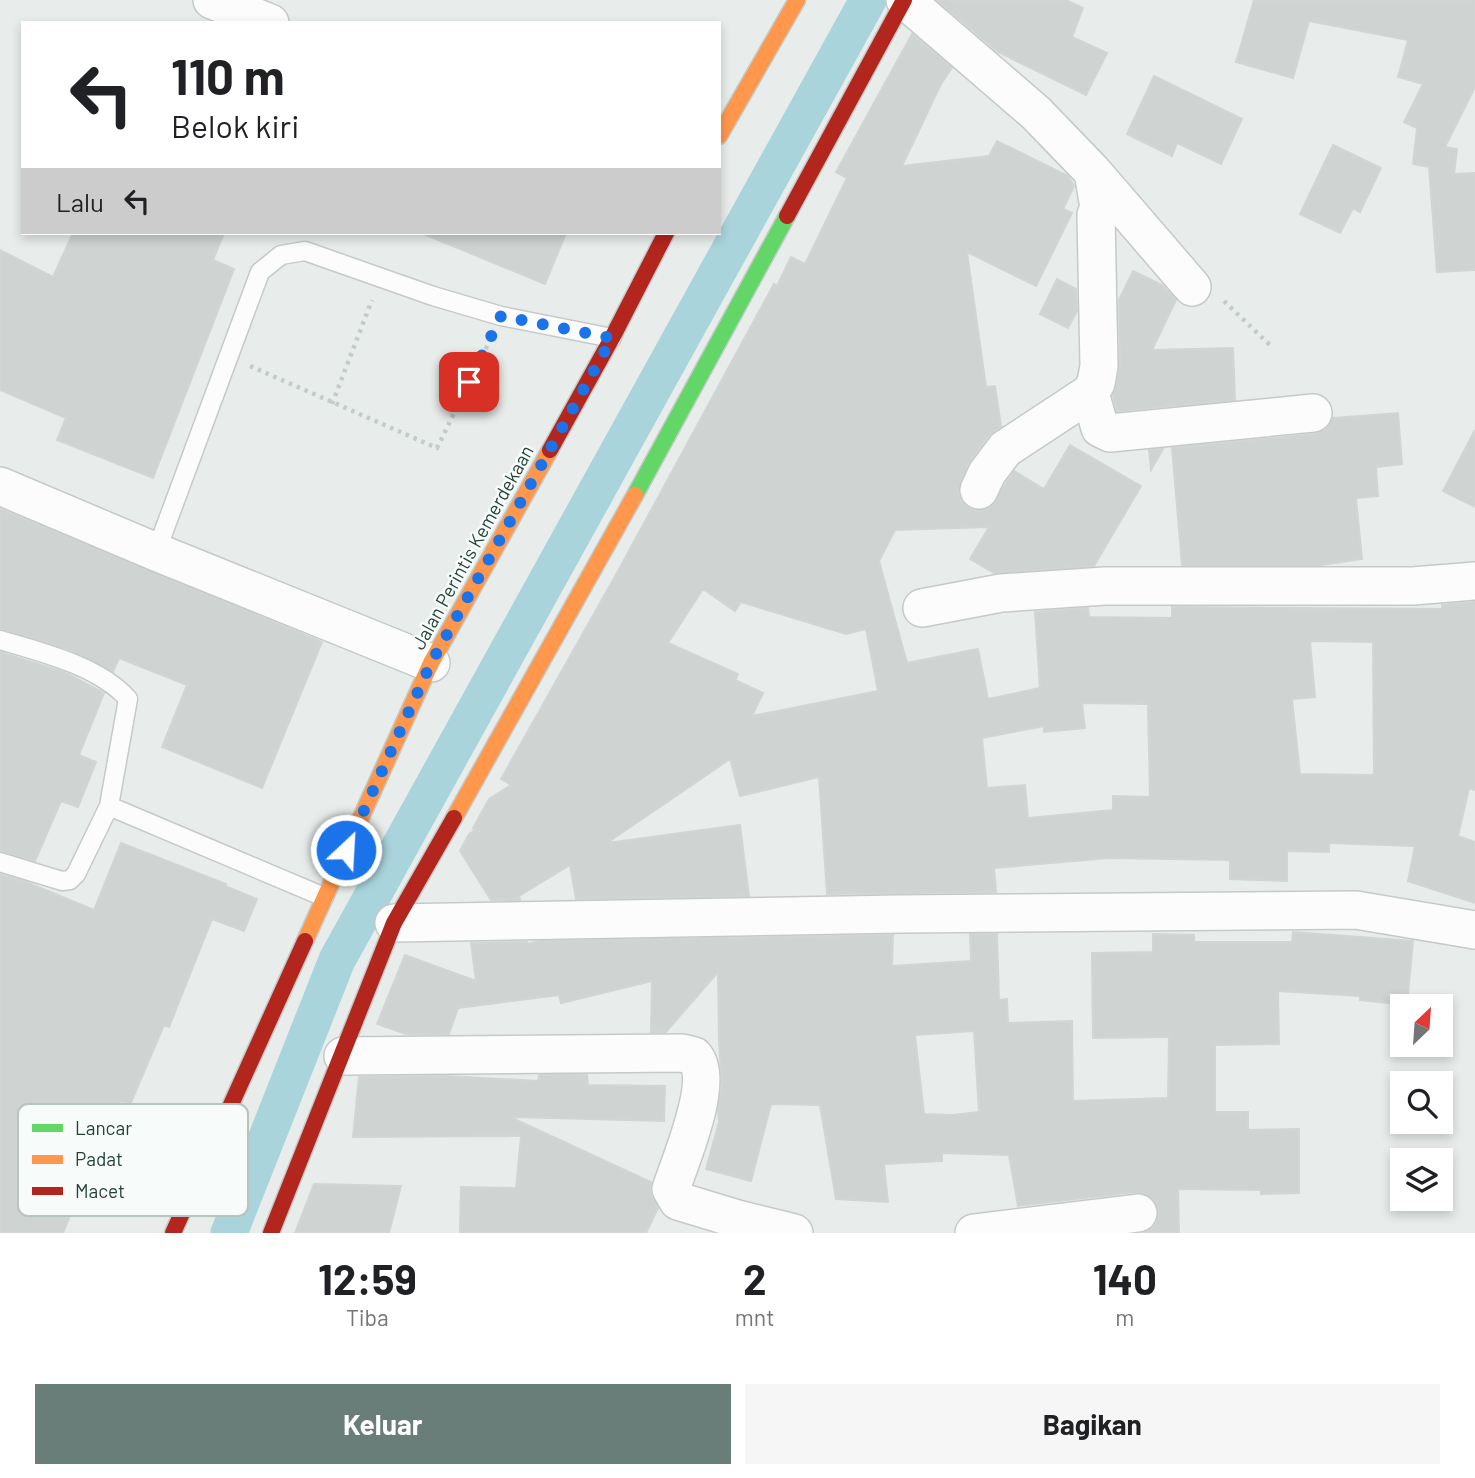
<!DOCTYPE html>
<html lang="id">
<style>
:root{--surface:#fff;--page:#f6f6f6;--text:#202124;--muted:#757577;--accent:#697e78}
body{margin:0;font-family:Barlow,sans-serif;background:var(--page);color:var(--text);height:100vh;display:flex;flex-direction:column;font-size:26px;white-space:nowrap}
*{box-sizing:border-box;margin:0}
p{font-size:23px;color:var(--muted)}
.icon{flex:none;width:38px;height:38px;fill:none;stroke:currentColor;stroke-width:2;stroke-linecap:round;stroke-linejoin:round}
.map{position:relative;height:1233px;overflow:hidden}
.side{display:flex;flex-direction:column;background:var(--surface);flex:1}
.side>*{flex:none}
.top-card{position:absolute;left:21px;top:21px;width:700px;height:214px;border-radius:0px;box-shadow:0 4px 10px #0003;background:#fff;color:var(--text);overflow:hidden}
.needle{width:46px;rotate:25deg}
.buttons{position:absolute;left:1390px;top:994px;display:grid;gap:14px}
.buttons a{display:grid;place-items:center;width:63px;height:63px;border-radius:0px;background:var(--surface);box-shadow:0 4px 10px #0003;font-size:35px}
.pin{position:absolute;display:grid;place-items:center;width:60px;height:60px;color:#fff;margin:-30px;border-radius:14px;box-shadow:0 4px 10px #0006}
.me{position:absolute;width:77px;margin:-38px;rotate:25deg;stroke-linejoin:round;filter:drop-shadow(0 0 5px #0008)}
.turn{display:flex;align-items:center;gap:24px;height:147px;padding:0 35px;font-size:32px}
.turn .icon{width:91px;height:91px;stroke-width:2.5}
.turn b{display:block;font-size:49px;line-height:60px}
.then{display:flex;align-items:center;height:66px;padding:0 35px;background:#0003;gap:14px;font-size:26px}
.eta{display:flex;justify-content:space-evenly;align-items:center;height:119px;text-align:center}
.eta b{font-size:42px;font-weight:700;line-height:49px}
.button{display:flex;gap:14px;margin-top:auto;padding:14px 35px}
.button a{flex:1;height:80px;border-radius:0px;background:var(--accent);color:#fff;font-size:28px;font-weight:700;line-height:80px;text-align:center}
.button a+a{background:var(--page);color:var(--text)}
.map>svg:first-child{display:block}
</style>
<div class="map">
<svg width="1475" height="1233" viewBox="0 0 1475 1233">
<rect width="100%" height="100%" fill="#e8edeb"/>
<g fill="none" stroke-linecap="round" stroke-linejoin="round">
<path stroke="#a9d4db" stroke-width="37" d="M229,1233L337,960L868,0"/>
</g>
<path fill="#cfd4d2" stroke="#d1d6d4" stroke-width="2" fill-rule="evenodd" d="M937,0H1066L1083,8L1072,37L1107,53L1086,95L998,52Z
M1254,0H1475V87L1445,147L1457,149L1454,174L1475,173V270L1437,272L1429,167L1413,164L1417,128L1404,122L1423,84L1398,77L1408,40L1309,21L1293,78L1236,62Z
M912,34L952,68L941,84L902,166L989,156L997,141L1068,176L1074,186L1063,209L1072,213L1036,286L967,252L986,387L995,386L1001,426L988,436L968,464L958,491L961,501L971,509L980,511L990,508L1014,471L1044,489L1070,445L1141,486L1094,566L994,573L970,559L989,527L895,530L879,561L907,663L978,649L988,699L1040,688L1035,612L1088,608L1089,617L1172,618V607L1442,609V605L1475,602V790L1469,788L1458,836L1475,842V903L1408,881L1415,846L1329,843V852L1287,851V881L1230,879V860L1109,858L994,868L996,892L827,894L819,777L740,796L730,759L607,843L740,825L749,896L576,899L570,865L519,896L520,900H491L460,851L469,834L474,831L473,828L489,799L511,785L501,779L618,571L774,284L777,286L791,257L805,264L847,178L836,172ZM703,589L735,611L741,602L846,634L866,629L878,691L752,716L763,693L735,680L738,674L668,643ZM1310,641L1373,642L1374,775L1300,774L1292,699L1315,697ZM1082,703L1148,704L1150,797L1113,796V810L1028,818L1025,785L987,788L982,738L1044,726V732L1085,728Z
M1154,76L1242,119L1221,164L1177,143L1172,156L1127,134Z
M1333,145L1381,168L1360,212L1353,208L1340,233L1300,214Z
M73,233H224L213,260L234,269L153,478L57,440L66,418L0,390V250L53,277Z
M421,233H566L545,284Z
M1133,271L1162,285L1176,300L1152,350L1233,348L1235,400L1117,411L1113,396L1120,366L1119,300Z
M1057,279L1076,289L1077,311L1068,328L1040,314Z
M1398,413L1402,464L1376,467L1378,496L1356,498L1362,559L1321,565H1182L1172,448L1315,434L1326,430L1333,418Z
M1475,430V507L1443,491Z
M1163,449L1151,470L1149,450Z
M0,509L322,642L262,788L162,747L187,685L119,658L113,672L72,651L0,629Z
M0,652L64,672L104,693L79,755L96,762L78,807L61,801L35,861L0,851Z
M121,843L226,884L225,886L257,899L244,931L212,919L169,1027L164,1025L130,1105L120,1101L82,1198L78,1196L63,1233H0V874L26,882L94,910Z
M1293,932L1413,941L1407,1005L1360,1000V996L1278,991L1279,1044L1215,1045V1112H1248V1130L1299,1129V1193L1261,1194V1190L1178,1189L1179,1233H1143L1151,1229L1157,1222L1159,1211L1155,1201L1146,1194L1135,1192L1018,1206L1009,1155L942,1153V1161L884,1164L888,1202L836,1199L820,1105L771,1104L751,1181L706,1169L719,1122L718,1111L722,1085L719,1042L718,972L666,1032H651L652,981L561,1003L559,995L458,1008L449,1034H406L377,1024L405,955L476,981L471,943L527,942L528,944L539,941L893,935L892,966L971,961L970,934H997L999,1000L1007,999L1008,1023L1072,1021L1073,1101L1168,1098L1169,1037L1093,1038L1092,953L1153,952V934L1194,935V942H1292ZM974,1031L979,1112L953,1115L924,1114L915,1035Z
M539,1075H587L588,1085L665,1086L664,1121L510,1117L651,1182L650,1192L658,1208L646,1233H460L461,1187L516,1188L521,1136L353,1137L359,1077L446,1076L538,1081Z
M314,1184L401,1186L389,1233H295Z"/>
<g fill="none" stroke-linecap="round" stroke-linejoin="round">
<g stroke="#c5cac8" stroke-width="21">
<path id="lane" d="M156,552L260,272L281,255L305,251L433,296L501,316L612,338
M0,640C41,652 99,666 128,699L109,806L76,874L70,880L62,881L0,862
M109,806L324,897"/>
</g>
<g stroke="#c5cac8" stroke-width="40">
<path id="street" d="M212,0L270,23
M905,0L1036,113L1093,172L1192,287
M1090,393L1100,428L1110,433L1313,413
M0,486L156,552L431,663
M979,490L987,473L1005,449L1090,393L1096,383L1099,366L1096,215L1099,207L1093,172
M922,608L1001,593L1105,586H1413L1475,581
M394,923L899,914L1356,910L1475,930
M343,1056L682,1053L694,1056C716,1080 680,1161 671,1189L678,1201L737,1219L794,1233
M974,1233L1138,1213"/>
</g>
<g stroke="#c3cbc8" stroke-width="19">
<path id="fast" d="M635,495L787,216"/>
</g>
<g stroke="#c3cbc8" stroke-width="19">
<path id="slow" d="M719,136L797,0
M454,818L635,495
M305,941L431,663L550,450"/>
</g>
<g stroke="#c3cbc8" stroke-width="19">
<path id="jam" d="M787,216L904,0
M550,450L612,338L666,233
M173,1233L305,941
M271,1233L394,923L454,818"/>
</g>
<path stroke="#c3ccca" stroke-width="4.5" stroke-dasharray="3.5 5" stroke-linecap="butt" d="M1224,301L1272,347
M250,366L437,448L491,338
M332,404L372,300"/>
<use href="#lane" stroke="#fcfcfc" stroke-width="18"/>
<use href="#street" stroke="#fcfcfc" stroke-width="37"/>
<use href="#fast" stroke="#63d668" stroke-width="16"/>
<use href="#slow" stroke="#ff974d" stroke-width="16"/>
<use href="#jam" stroke="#b3261e" stroke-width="16"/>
</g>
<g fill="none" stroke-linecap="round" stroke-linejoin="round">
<path stroke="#1a73e8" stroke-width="12" stroke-dasharray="0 21.6" d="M346,850L431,663L612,338L501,316L469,382"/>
</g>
<g text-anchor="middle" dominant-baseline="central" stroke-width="5" stroke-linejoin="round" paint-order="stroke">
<g font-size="19" fill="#24423a" stroke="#f7fbf9">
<text transform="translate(472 547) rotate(-61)">Jalan Perintis Kemerdekaan</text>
</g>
</g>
<rect x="18" y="1104" width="230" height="112" rx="10" fill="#f7fbf9" stroke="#b8c4c0" stroke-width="2"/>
<rect x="32" y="1124" width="31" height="8" fill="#63d668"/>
<rect x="32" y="1155" width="31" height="9" fill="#ff974d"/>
<rect x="32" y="1187" width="31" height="8" fill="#b3261e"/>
<g font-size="19" fill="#24423a">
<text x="75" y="1135">Lancar</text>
<text x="75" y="1166">Padat</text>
<text x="75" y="1198">Macet</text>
</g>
</svg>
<div class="buttons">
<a><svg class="needle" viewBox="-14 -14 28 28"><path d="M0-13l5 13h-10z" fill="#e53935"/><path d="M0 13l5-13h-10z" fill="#757577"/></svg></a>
<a><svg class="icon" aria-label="search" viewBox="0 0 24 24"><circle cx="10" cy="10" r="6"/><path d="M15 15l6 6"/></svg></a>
<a><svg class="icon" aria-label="layers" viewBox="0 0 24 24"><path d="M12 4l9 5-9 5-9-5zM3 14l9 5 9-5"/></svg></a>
</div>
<div class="pin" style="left:469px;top:382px;background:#d93025"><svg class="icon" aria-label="arrive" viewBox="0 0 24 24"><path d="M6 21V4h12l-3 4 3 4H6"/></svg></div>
<svg class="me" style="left:346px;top:850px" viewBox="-20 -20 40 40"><circle r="17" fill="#1a73e8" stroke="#fff" stroke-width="3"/><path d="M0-11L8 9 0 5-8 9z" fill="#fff"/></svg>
<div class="top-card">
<div class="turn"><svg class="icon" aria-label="left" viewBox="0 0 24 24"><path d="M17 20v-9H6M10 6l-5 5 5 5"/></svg><div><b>110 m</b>Belok kiri</div></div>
<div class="then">Lalu<svg class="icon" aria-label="left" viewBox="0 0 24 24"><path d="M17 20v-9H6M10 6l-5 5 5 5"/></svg></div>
</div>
</div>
<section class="side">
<div class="eta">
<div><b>12:59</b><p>Tiba</p></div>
<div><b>2</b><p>mnt</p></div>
<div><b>140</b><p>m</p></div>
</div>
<div class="button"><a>Keluar</a><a>Bagikan</a></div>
</section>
